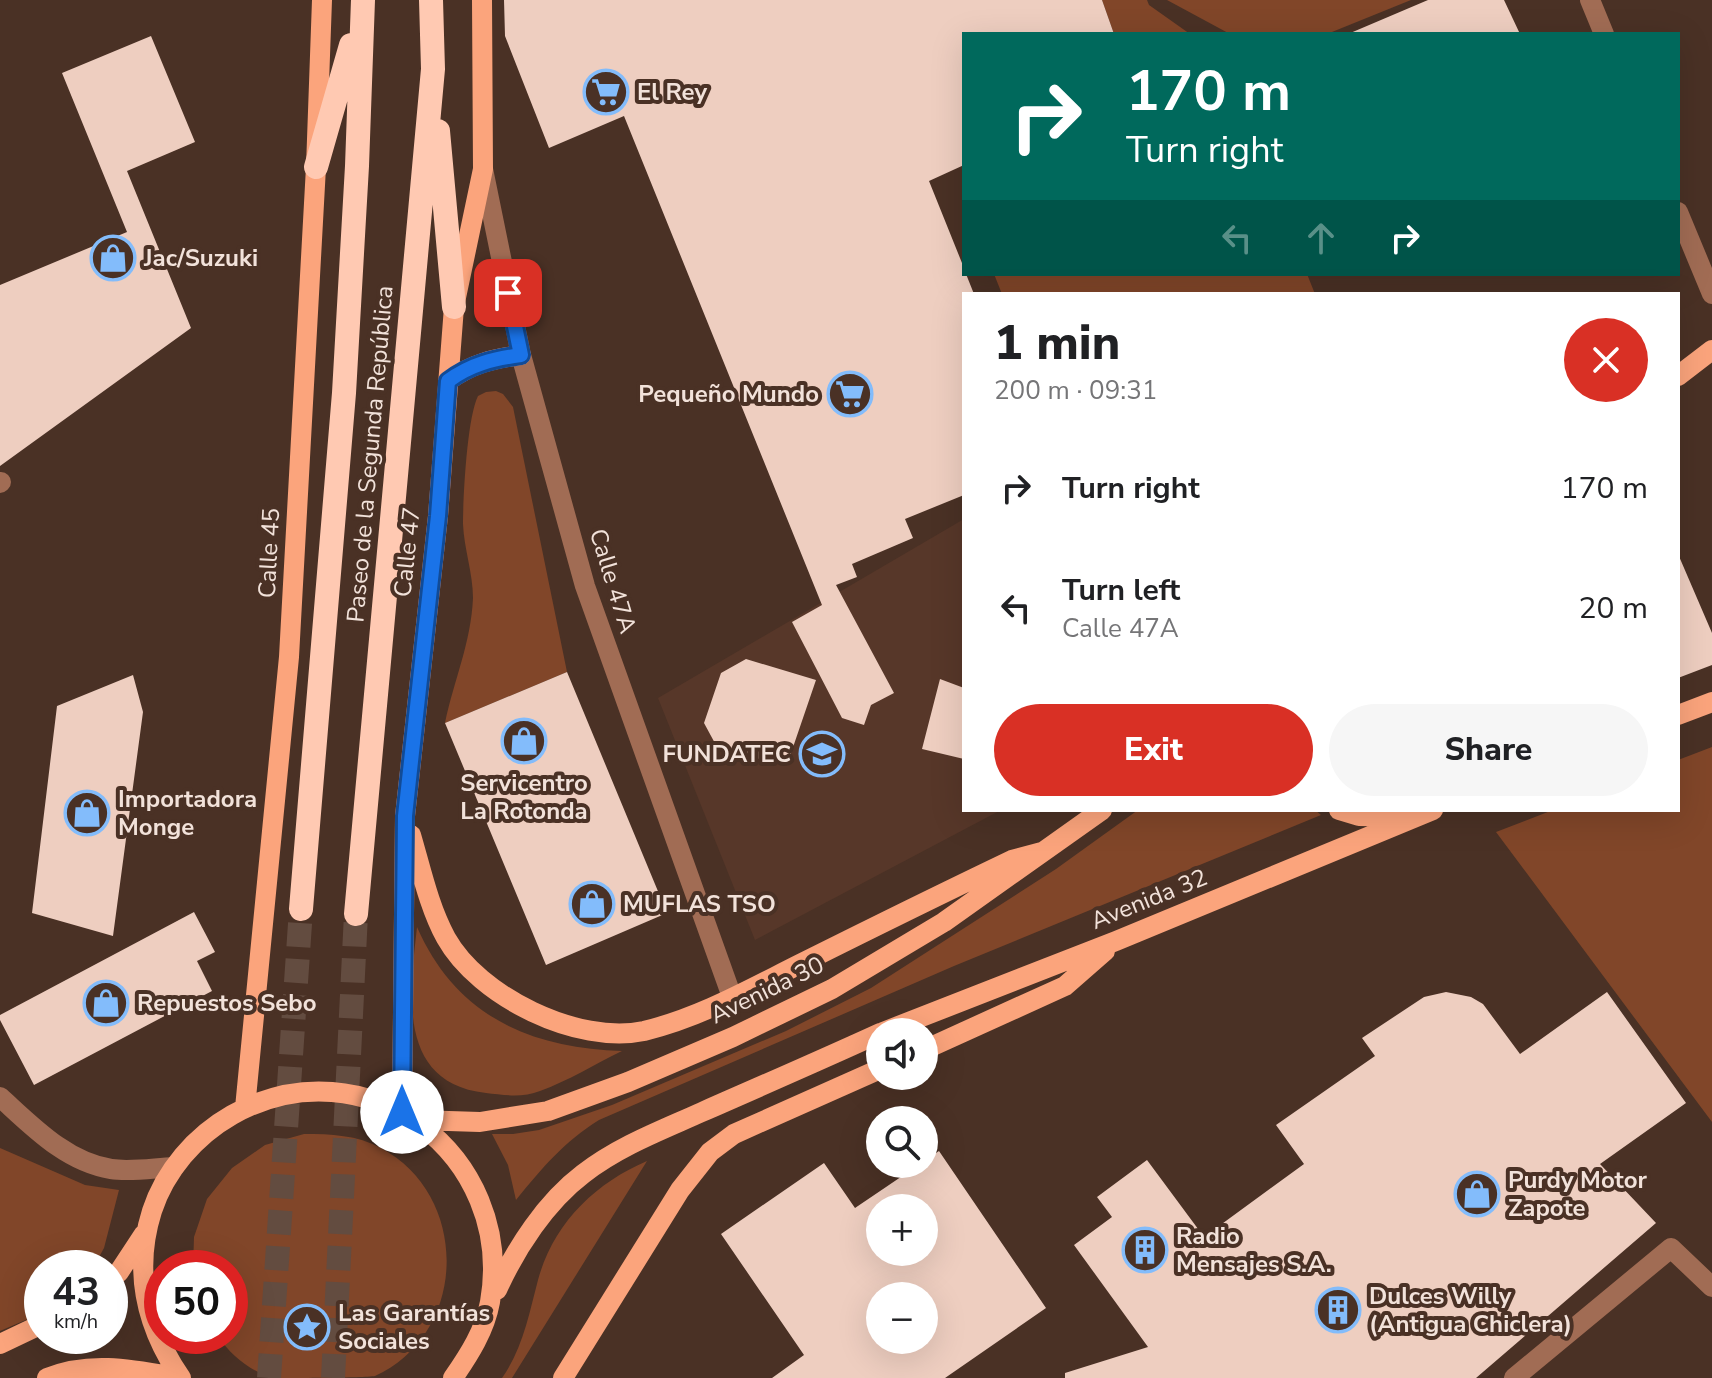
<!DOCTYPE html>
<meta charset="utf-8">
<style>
:root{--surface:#fff;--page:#f6f6f6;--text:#202124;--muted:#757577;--accent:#d93025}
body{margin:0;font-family:"Nunito Sans",sans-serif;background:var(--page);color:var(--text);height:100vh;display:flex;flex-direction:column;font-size:30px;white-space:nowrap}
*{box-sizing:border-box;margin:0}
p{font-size:26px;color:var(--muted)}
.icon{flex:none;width:44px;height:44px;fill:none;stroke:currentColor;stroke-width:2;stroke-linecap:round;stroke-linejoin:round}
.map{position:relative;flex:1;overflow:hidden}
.details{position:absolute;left:962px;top:292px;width:718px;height:520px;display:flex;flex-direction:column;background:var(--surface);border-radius:0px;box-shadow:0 8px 32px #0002}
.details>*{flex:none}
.hud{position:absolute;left:962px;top:32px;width:718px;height:244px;border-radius:0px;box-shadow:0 8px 32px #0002;background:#00695c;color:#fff;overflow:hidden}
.tools{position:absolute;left:866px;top:1018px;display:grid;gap:16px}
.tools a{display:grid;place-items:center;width:72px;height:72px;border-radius:50%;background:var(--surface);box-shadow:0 8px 32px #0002;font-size:40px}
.speed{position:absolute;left:24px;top:1250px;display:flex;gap:16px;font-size:40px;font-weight:700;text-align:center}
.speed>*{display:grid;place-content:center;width:104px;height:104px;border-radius:50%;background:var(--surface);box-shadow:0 8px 32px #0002;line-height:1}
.speed small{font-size:20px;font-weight:400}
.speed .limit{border:12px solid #d22;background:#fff;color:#111}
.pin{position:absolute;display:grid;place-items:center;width:68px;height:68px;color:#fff;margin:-34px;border-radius:16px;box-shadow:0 4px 12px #0006}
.me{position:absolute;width:88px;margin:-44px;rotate:0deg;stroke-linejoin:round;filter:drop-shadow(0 0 6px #0008)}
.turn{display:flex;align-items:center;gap:28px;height:168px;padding:0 32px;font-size:36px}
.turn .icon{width:104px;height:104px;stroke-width:2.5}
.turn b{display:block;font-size:56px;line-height:68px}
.lanes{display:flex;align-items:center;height:76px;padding:0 32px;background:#0003;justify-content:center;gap:40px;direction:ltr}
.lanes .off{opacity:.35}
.round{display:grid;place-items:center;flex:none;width:84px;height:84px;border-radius:42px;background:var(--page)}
.overview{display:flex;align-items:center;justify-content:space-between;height:136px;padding:0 32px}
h1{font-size:48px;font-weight:800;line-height:60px}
.primary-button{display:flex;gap:16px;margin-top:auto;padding:16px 32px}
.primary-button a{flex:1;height:92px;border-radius:48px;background:var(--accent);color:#fff;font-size:32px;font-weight:800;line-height:92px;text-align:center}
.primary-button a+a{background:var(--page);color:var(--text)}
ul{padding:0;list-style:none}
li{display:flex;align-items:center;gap:24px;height:120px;padding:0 32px}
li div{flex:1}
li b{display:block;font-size:30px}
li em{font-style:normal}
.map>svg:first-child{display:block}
</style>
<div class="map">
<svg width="1712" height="1378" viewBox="0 0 1712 1378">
<rect width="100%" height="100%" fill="#4a3125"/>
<path fill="#573729" d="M964,519V810H1001L755,940L658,698Z"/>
<path fill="#814629" d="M1102,0H1147L1149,5L1190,34H1114Z
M1167,0H1411L1327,34H1230Z
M994,274H1307L1315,294H1002Z
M496,391L503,394L513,407L567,672L445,723C454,680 471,643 473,598C473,573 464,549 463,524C463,498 467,418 478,396L486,392Z
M1712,747V1122L1496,832L1553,810H1678V760Z
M1138,810H1315L1321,815L954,966L599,1120C565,1141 541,1169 516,1200L508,1165L492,1134H513L539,1130L612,1105L786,1031L871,988L1056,869Z
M417,927C456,1016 530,1048 622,1051C595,1064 568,1081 540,1091C523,1098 503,1095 486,1093C396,1083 410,992 417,927Z
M304,1134C331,1134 357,1135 381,1148C471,1196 468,1334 375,1376C363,1378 289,1378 271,1378C250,1370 230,1355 218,1336H230V1268H193L194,1237L207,1199L232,1168L265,1145Z
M0,1148L85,1185L119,1190L104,1248L93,1268H42V1313L0,1331Z
M647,1161L512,1378H502C523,1348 529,1314 538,1280C553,1224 595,1183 647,1161Z"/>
<path fill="#eecec0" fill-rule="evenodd" d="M504,0H1102L1114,34H964V165L929,181L964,268V274H966L974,294H964V495L905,519L913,538L852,564L857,577L836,585L894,693L871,705L864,725L842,718L792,622L822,605L624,116L549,148L505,36Z
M1428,0H1504L1520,34H1348Z
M151,36L195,142L127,171L191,328L0,466V285L127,232L62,73Z
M1678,554L1712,633V665L1678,678Z
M746,659L816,680L790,756L777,764L717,747L704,723L721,673Z
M567,672L667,913L546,965L445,723Z
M133,675L143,712L113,936L32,913L57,706Z
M940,679L964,688V759L922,749Z
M194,912L215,952L197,961L212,991L34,1085L0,1020V1015Z
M1446,992L1471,997L1483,1004L1520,1054L1607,992L1686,1103L1600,1164L1656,1223L1476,1378H1065V1373L1148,1347L1074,1245L1112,1217L1097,1197L1147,1160L1204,1237L1304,1164L1276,1125L1375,1056L1362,1038L1424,997Z
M939,1151L1046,1308L945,1378H772L804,1355L721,1234L824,1163L855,1208L920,1164H924V1161ZM880,1208H924V1252H880ZM880,1296H924V1340H880Z"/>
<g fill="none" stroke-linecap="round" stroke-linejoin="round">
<path stroke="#634c40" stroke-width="24" stroke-dasharray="24 12" stroke-linecap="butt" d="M269,1378L301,909
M333,1378L356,914"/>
<path stroke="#a16c54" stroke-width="20" d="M1590,0L1604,34
M483,169L521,355L585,586L732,997
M1678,212L1712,294
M0,483L1,482
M0,1097C32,1126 66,1162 111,1169C131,1172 153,1168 174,1167
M1514,1378L1671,1248L1712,1287"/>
<path stroke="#fba47c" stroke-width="20" d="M1678,376L1712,350
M448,381C471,364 492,359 521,355
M1678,715L1712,702
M1339,810L1359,816L1407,817
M411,835C421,869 429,907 446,938C479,997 578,1045 644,1031C699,1018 750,989 800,964C870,929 941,894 1012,860L1042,852
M883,1032L1116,941L1433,810
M924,1050L1065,986L1105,951
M245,1108L289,657L316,167L322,0
M402,1112L405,816L438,516L454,307L483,169L482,0
M417,1120L480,1122L548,1111L628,1082L733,1037L832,989L944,922L1102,810
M110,1279L119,1272L144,1234
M497,1290C516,1248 546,1202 583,1174C619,1146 662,1130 702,1112C761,1086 821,1060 880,1033
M0,1344L42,1324
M47,1378C91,1360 135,1370 180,1378
M181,1378C146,1327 133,1271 152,1211C165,1171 195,1136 232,1115C365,1040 516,1155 490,1302C485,1330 469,1355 453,1378
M563,1378L680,1190L710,1152L734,1134L880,1069"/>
<path stroke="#ffc9b2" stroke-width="24" d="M438,131L454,307
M316,167L351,45
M301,909L344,393L357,166L363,0
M356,914L433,69L431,0"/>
</g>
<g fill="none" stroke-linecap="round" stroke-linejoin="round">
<g stroke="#114b97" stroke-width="20">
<path id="route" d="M402,1112L405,816L438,516L448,381C471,364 493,359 521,355L508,293"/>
</g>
<use href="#route" stroke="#1a73e8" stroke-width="14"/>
</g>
<defs>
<g id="supermarket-ring" transform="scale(2.3)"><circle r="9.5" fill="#4a3125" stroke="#83bcfb" stroke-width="1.5"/><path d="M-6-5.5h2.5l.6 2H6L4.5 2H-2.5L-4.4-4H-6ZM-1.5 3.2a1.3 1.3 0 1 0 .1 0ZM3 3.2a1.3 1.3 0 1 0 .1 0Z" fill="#83bcfb"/></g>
<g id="shop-ring" transform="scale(2.3)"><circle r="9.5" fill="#4a3125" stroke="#83bcfb" stroke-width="1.5"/><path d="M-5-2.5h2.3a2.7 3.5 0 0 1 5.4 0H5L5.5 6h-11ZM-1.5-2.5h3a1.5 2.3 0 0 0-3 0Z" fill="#83bcfb"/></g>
<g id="university-ring" transform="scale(2.3)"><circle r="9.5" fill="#4a3125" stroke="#83bcfb" stroke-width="1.5"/><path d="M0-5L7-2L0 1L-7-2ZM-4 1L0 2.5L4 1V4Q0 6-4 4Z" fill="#83bcfb"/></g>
<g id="building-ring" transform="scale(2.3)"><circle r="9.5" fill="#4a3125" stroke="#83bcfb" stroke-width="1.5"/><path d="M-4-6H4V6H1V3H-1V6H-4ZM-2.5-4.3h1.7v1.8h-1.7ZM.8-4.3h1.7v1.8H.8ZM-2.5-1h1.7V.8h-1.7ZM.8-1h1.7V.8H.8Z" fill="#83bcfb"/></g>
<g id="sight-ring" transform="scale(2.3)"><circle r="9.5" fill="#4a3125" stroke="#83bcfb" stroke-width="1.5"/><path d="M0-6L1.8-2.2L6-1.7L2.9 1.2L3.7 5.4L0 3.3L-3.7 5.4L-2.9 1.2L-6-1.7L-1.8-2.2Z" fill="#83bcfb"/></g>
</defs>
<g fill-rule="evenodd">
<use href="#supermarket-ring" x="606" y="92"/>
<use href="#shop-ring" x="113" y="258"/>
<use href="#supermarket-ring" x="850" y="394"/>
<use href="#shop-ring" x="524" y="741"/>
<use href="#university-ring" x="822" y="754"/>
<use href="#shop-ring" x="87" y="813"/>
<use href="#shop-ring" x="592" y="904"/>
<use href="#shop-ring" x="106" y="1003"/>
<use href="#shop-ring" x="1477" y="1194"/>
<use href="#building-ring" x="1145" y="1250"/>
<use href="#building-ring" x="1338" y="1310"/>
<use href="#sight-ring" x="307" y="1327"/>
</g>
<g text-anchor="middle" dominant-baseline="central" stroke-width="8" stroke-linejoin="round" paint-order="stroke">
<g font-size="24" font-weight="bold" fill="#f2e2da" stroke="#4a3125" text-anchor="start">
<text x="637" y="92">El Rey</text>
<text x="144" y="258">Jac/Suzuki</text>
<text x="819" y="394" text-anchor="end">Pequeño Mundo</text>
<text x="791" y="754" text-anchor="end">FUNDATEC</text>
<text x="524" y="783" text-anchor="middle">Servicentro<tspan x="524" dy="28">La Rotonda</tspan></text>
<text x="118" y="799">Importadora<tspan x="118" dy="28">Monge</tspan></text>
<text x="623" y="904">MUFLAS TSO</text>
<text x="137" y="1003">Repuestos Sebo</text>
<text x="1508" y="1180">Purdy Motor<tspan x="1508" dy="28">Zapote</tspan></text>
<text x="1176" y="1236">Radio<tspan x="1176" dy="28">Mensajes S.A.</tspan></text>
<text x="1369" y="1296">Dulces Willy<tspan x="1369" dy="28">(Antigua Chiclera)</tspan></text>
<text x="338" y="1313">Las Garantías<tspan x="338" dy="28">Sociales</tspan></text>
</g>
<g font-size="24" fill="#f2e2da" stroke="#4a3125">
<text transform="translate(370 454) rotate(-85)">Paseo de la Segunda República</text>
<text transform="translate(407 552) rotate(-84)">Calle 47</text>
<text transform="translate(269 553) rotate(-87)">Calle 45</text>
<text transform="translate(613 581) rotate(73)">Calle 47A</text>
<text transform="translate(1149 899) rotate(-22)">Avenida 32</text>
<text transform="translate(767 990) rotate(-26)">Avenida 30</text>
</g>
</g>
</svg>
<div class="tools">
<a><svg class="icon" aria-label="sound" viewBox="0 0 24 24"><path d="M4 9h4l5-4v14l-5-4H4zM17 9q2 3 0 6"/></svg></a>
<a><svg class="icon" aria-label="search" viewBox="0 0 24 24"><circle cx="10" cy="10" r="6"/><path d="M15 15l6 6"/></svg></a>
<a>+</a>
<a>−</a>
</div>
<div class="speed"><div>43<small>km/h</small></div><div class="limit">50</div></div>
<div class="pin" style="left:508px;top:293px;background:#d93025"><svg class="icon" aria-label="arrive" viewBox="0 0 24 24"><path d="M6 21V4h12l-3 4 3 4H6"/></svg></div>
<svg class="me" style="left:402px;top:1112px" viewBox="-20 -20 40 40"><circle r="19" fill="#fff"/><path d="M0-13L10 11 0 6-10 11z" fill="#1a73e8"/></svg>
<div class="hud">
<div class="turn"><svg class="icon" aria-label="right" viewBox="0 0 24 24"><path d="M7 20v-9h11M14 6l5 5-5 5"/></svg><div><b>170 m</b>Turn right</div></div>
<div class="lanes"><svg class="icon off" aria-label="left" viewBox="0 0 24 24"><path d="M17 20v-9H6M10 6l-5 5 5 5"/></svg><svg class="icon off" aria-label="ahead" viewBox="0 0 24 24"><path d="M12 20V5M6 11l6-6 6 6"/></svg><svg class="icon" aria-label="right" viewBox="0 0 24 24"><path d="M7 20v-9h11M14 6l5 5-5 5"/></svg></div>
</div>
<section class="details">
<div class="overview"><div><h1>1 min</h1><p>200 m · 09:31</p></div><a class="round" style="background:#d93025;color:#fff"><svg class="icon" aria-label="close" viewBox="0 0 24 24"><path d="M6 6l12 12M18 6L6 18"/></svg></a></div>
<ul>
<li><svg class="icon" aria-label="right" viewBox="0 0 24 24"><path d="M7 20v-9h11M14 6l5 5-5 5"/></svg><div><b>Turn right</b></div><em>170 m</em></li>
<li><svg class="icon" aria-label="left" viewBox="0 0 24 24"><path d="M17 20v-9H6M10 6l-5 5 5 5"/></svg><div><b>Turn left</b><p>Calle 47A</p></div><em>20 m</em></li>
</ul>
<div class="primary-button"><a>Exit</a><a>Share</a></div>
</section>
</div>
